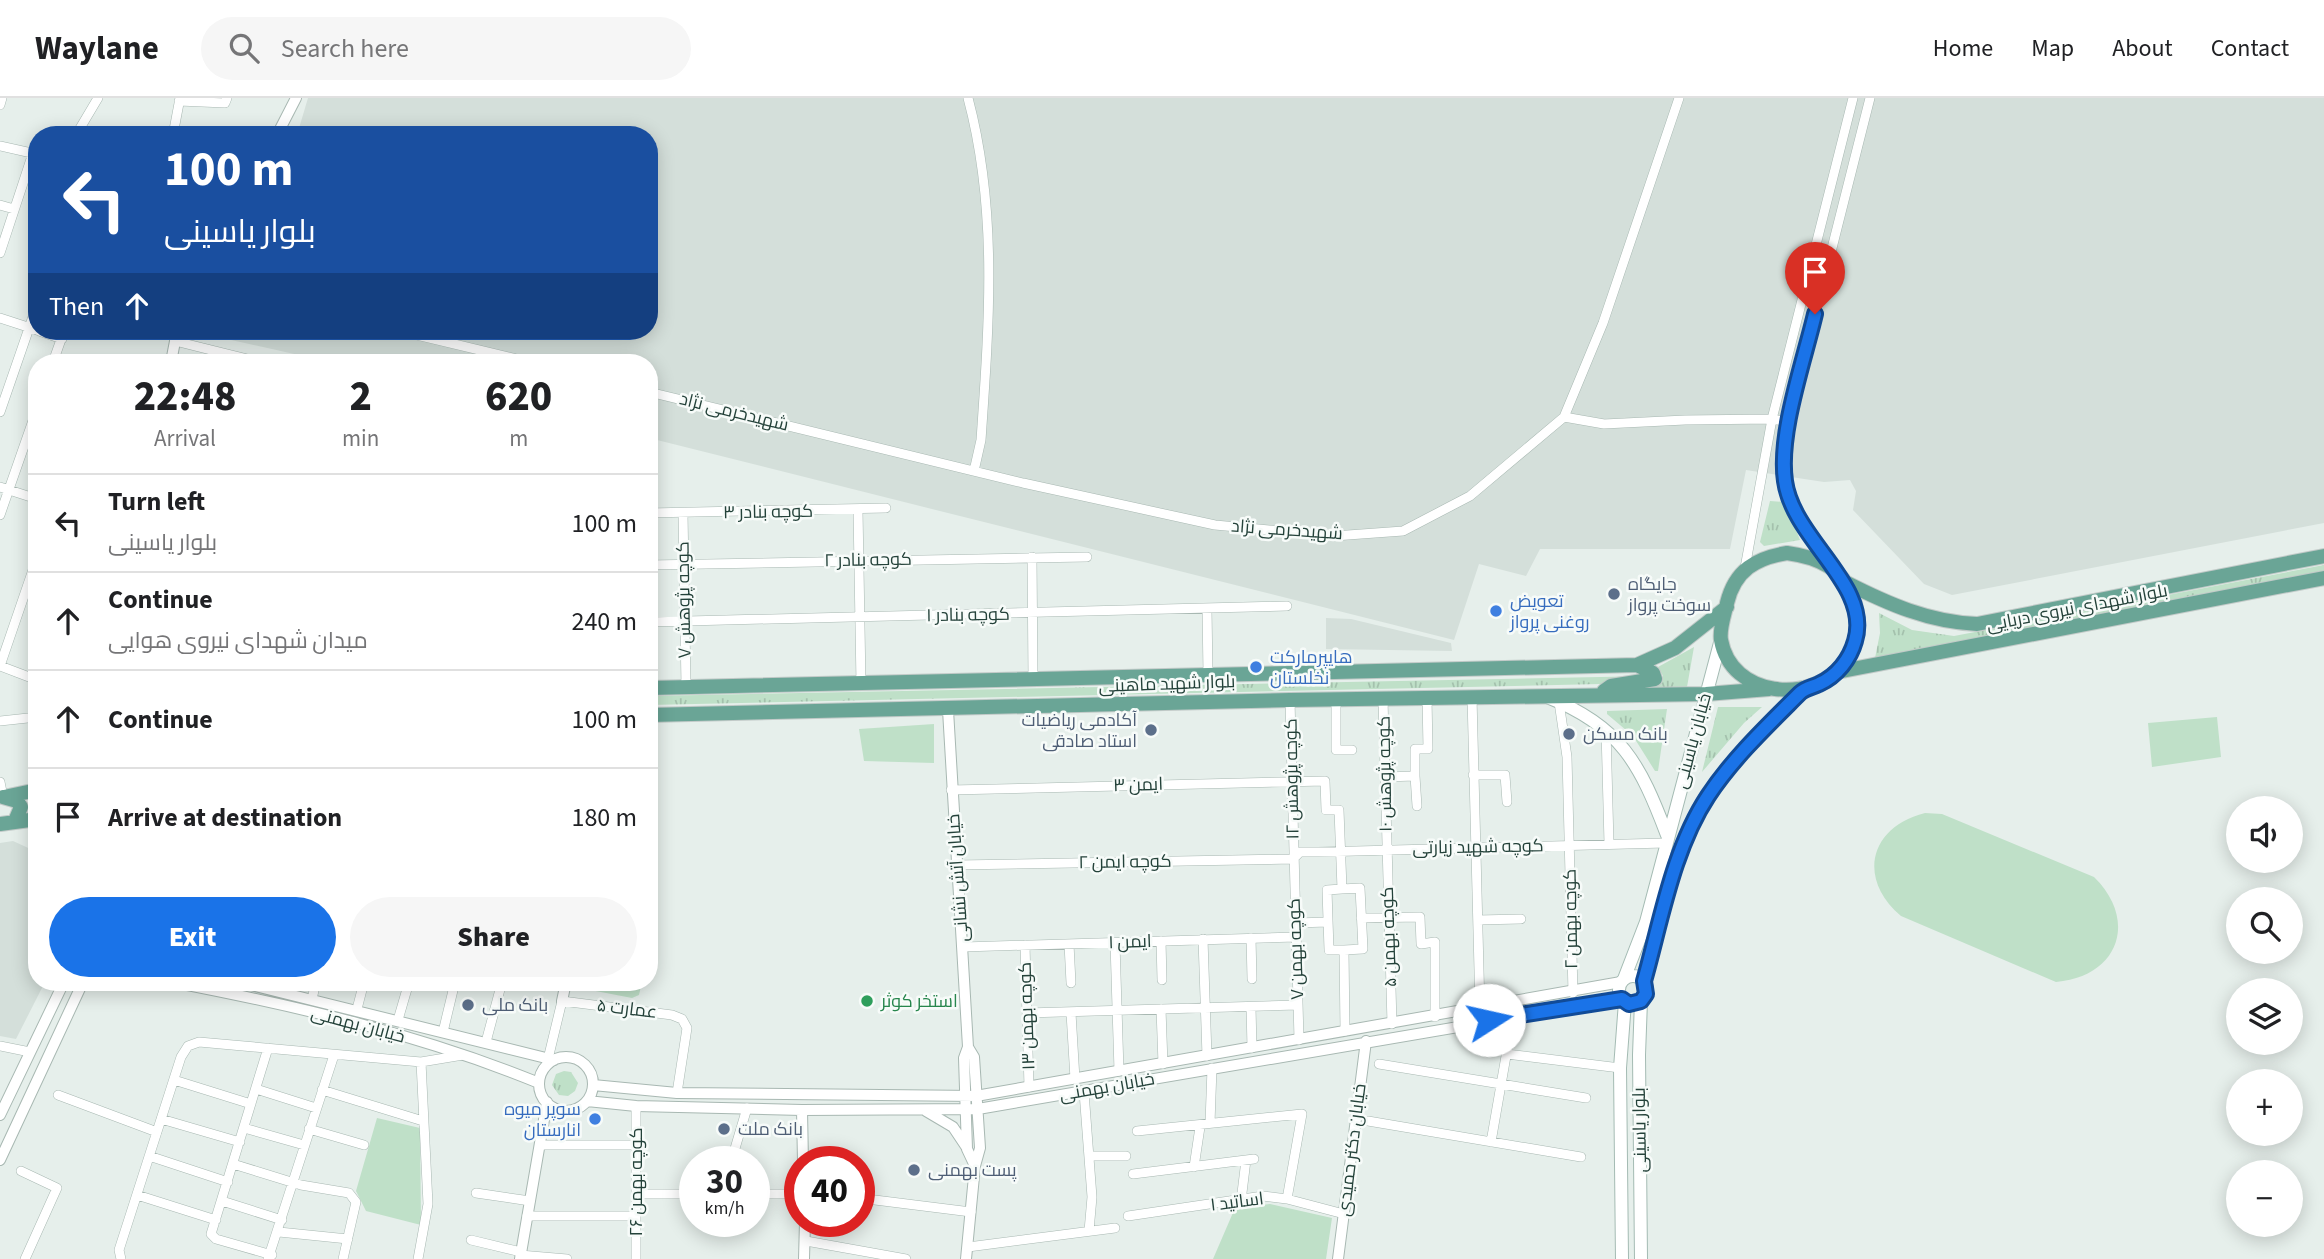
<!DOCTYPE html>
<meta charset="utf-8">
<style>
:root{--surface:#fff;--page:#f6f6f6;--text:#202124;--muted:#757577;--line:#e0e0e0;--accent:#1a73e8}
body{margin:0;font-family:"Source Sans 3",Cairo,sans-serif;background:var(--page);color:var(--text);height:100vh;display:flex;flex-direction:column;font-size:26px;white-space:nowrap}
*{box-sizing:border-box;margin:0}
p{font-size:23px;color:var(--muted)}
.icon{flex:none;width:38px;height:38px;fill:none;stroke:currentColor;stroke-width:2;stroke-linecap:round;stroke-linejoin:round}
.map{position:relative;flex:1;overflow:hidden}
.details{position:absolute;left:28px;top:256px;width:630px;height:637px;display:flex;flex-direction:column;background:var(--surface);border-radius:28px;box-shadow:0 4px 18px #0003}
.details>*{flex:none}
.banner{position:absolute;left:28px;top:28px;width:630px;height:214px;border-radius:28px;box-shadow:0 4px 18px #0003;background:#1a4fa0;color:#fff;overflow:hidden}
.fabs{position:absolute;left:2226px;top:698px;display:grid;gap:14px}
.fabs a{display:grid;place-items:center;width:77px;height:77px;border-radius:50%;background:var(--surface);box-shadow:0 4px 18px #0003;font-size:35px}
.speed{position:absolute;left:679px;top:1048px;display:flex;gap:14px;font-size:35px;font-weight:700;text-align:center}
.speed>*{display:grid;place-content:center;width:91px;height:91px;border-radius:50%;background:var(--surface);box-shadow:0 4px 18px #0003;line-height:1}
.speed small{font-size:18px;font-weight:400}
.speed .limit{border:10px solid #d22;background:#fff;color:#111}
.pin{position:absolute;display:grid;place-items:center;width:60px;height:60px;color:#fff;margin:-72px -30px;border-radius:50% 50% 50% 0;rotate:-45deg;box-shadow:0 0 7px #0007}
.pin .icon{rotate:45deg}
.me{position:absolute;width:77px;margin:-38px;rotate:80deg;stroke-linejoin:round;filter:drop-shadow(0 0 5px #0008)}
.turn{display:flex;align-items:center;gap:24px;height:147px;padding:0 21px;font-size:32px}
.turn .icon{width:91px;height:91px;stroke-width:2.5}
.turn b{display:block;font-size:49px;line-height:60px}
.then{display:flex;align-items:center;height:66px;padding:0 21px;background:#0003;gap:14px;font-size:26px}
.eta{display:flex;justify-content:space-evenly;align-items:center;height:119px;text-align:center}
.eta b{font-size:42px;font-weight:800;line-height:49px}
.primary-button{display:flex;gap:14px;margin-top:auto;padding:14px 21px}
.primary-button a{flex:1;height:80px;border-radius:42px;background:var(--accent);color:#fff;font-size:28px;font-weight:800;line-height:80px;text-align:center}
.primary-button a+a{background:var(--page);color:var(--text)}
ul{padding:0;list-style:none}
li{display:flex;align-items:center;gap:21px;height:98px;padding:0 21px;border-top:2px solid var(--line)}
li div{flex:1}
li b{display:block;font-size:26px}
li em{font-style:normal}
header{display:flex;align-items:center;gap:42px;box-sizing:border-box;height:98px;padding:0 35px;background:var(--surface);border-bottom:2px solid var(--line)}
header strong{font-size:33px}
nav{display:flex;gap:38px;margin-inline-start:auto;font-size:24px}
.search{width:490px;height:63px;background:var(--page);display:flex;align-items:center;gap:18px;box-sizing:border-box;padding:0 24px;border-radius:38px;color:var(--muted);font-size:26px}
.map>svg:first-child{display:block}
</style>
<header>
<strong>Waylane</strong>
<div class="search"><svg class="icon" aria-label="search" viewBox="0 0 24 24"><circle cx="10" cy="10" r="6"/><path d="M15 15l6 6"/></svg>Search here</div>
<nav><a>Home</a><a>Map</a><a>About</a><a>Contact</a></nav>
</header>
<div class="map">
<svg width="2324" height="1161" viewBox="0 0 2324 1161">
<defs>
<pattern id="grass-tufts" width="24" height="20" patternUnits="userSpaceOnUse" patternTransform="scale(1.75)"><rect width="24" height="20" fill="#bfe0c8"/><path d="M3 7l-1-3M5 7V3M7 7l1-3M15 17l-1-3M17 17v-4M19 17l1-3" fill="none" stroke="#a4c1ad"/></pattern>
</defs>
<rect width="100%" height="100%" fill="#e6efeb"/>
<path fill="#d4dfda" d="M308,0H2324V425L1952,497L1924,486L1853,412L1856,393L1850,382L1824,384L1746,372L1730,451H1540L1526,478L1479,466L1454,542L649,340V264H330L195,234L649,233V37H297Z
M1326,520L1351,521L1451,545L1452,553L1326,551Z
M13,743L37,754V884H45L16,941L0,938V745Z"/>
<path fill="url(#grass-tufts)" d="M1770,403L1785,404L1800,442L1764,448L1760,444Z
M2324,467V475L1875,560L1880,535L1879,515L1912,532L1954,538Z
M1694,549L1687,589H1657L1663,578L1658,569Z
M1650,578L1611,582L1601,586L649,607V598Z
M1718,609H1762L1744,625L1702,674Z
M1667,611L1658,673H1655L1633,638L1607,616V613Z
M581,884H642L639,897L632,900L580,890Z
M564,973L571,974L578,985L575,993L568,998L559,997L552,987L556,976Z"/>
<path fill="#bfe0c8" d="M2217,619L2221,659L2152,669L2148,625Z
M934,626V665L864,663L859,631Z
M1925,715L1942,716L2094,779C2139,823 2118,879 2056,884L1901,818C1857,781 1869,729 1925,715Z
M377,1020L420,1030L421,1127L366,1113L356,1093Z
M1270,1106L1332,1120L1326,1161H1213L1235,1110Z"/>
<g fill="none" stroke-linecap="round" stroke-linejoin="round">
<g stroke="#a8b8b2" stroke-width="10">
<path id="minor" d="M968,0C998,112 989,227 981,342L974,373
M179,3L225,5L227,0
M0,7L2,0
M76,37L98,0
M173,37L180,0
M0,48L36,56
M0,107L14,111
M0,155L33,55
M0,220L37,232
M39,233L62,241
M400,233L529,264
M175,243L259,264
M53,264L64,233
M649,294L1023,385L1215,427L1334,438L1403,433L1470,398L1564,319L1603,225L1679,0
M0,314L37,207
M1564,319L1604,326L1685,322L1772,321L1788,324
M0,389L37,401
M858,412L861,586
M649,415L886,410
M683,415L686,588
M0,417L37,311
M1032,459L1033,581
M1828,466L1788,399L1784,380L1788,324L1870,0
M649,467L1087,459
M1745,470L1772,321L1853,0
M1207,511L1208,576
M649,524L1287,508
M0,568L37,460
M0,568L37,582
M1472,599L1480,911
M1336,601V652H1352
M1383,601L1392,926
M1290,602L1299,942
M1559,604L1567,659L1573,895
M0,623L37,619
M1606,632L1609,746
M1473,677H1505L1507,704
M1415,678V651H1428L1427,600
M1385,679L1415,678L1417,708
M0,684L3,699
M951,692L1325,683L1326,712H1339L1342,791L1360,790L1363,851L1344,852L1345,933
M1293,761L1300,754H1318L1665,745
M957,767L1293,761
M1342,791L1327,792L1329,852H1344
M1361,820L1420,819L1421,846L1435,844V919
M1478,822L1521,821
M1296,825L1328,824
M1251,840L1252,881
M1203,841L1207,958
M1161,843L1162,882
M1115,845L1119,973
M1069,846L1071,885
M1025,847L1029,989
M963,849L1296,839
M419,884L429,886L430,884
M548,884L565,888
M312,901L316,884
M1251,909L1252,950
M357,911L364,884
M1161,911L1163,966
M1027,915L1298,907
M1071,915L1075,981
M398,922L409,884
M443,934L455,884
M486,944L502,884
M0,948L30,954
M268,950L211,1136L216,1141L272,1157
M1507,956L1620,970
M548,961L562,903L672,917L682,921L687,930L677,995
M1379,966L1586,1000
M174,982L251,1006
M256,991L316,1010
M322,992L423,1023
M1084,994L1092,1099L1089,1133
M58,997L157,1034
M161,1021L240,1044
M1368,1023L1581,1059
M1210,1025L1212,970
M244,1030L304,1047
M309,1031L364,1047
M1137,1033L1302,1016L1287,1101
M1491,1044L1513,918
M540,1047H636
M149,1058L228,1084
M1090,1058H1126
M731,1064L747,1010
M233,1066L301,1087L349,1095L356,1104L343,1161
M1194,1069L1200,1029
M21,1073L57,1090L25,1161
M1133,1076L1254,1061
M476,1095L530,1103
M636,1096H695
M754,1096H800
M137,1097L216,1122
M859,1100L971,1114
M222,1103L282,1122
M1241,1103L1246,1062
M527,1118H635
M1128,1118L1263,1098L1287,1101L1344,1116
M279,1134L348,1141
M471,1142L521,1154
M806,1143L906,1161
M968,1149L1115,1130
M520,1157L567,1161
M121,1161L119,1152L181,959L188,948L199,944L421,964L463,957
M268,1161L334,957
M418,1161L428,1106L421,964
M636,1161V1008"/>
</g>
<g stroke="#a8b8b2" stroke-width="12">
<path id="tertiary" d="M277,37L296,0
M171,264L177,233
M948,612L968,949L964,960L967,1051L975,1068
M172,884C297,908 422,937 539,985
M239,884L554,962
M562,903L566,884
M539 986a27 27 0 1 1 54 0a27 27 0 1 1-54 0Z
M593,987L677,995L976,998L1621,884
M587,1003L636,1008L802,1012L978,1011L1622,901
M802,1012L803,1064
M926,1013L953,1029L967,1050
M0,1017L64,884
M0,1062L83,884
M520,1161L547,1004
M804,1161L805,1124
M966,1161L975,1068L980,1050L974,959L968,949
M1338,1161L1366,943"/>
</g>
<g stroke="#a4bbb3" stroke-width="14">
<path id="secondary" d="M1547,599C1621,628 1640,666 1667,737
M1619 892a14 14 0 1 1 28 0a14 14 0 1 1-28 0Z
M1624,881L1646,824L1721,541
M1644,883C1661,822 1675,756 1706,700C1730,658 1772,628 1803,592
M1641,903L1639,957L1641,1161
M1622,1161L1620,970L1625,904"/>
</g>
<g stroke="#c2cac8" stroke-width="16">
<path id="primary" d="M1787,455C1802,457 1815,460 1828,468C1861,488 1866,537 1843,566C1811,607 1731,599 1721,542C1719,531 1725,515 1727,505C1735,472 1756,460 1787,455Z
M1845,484C1888,506 1929,524 1977,526L2324,458
M1837,574L2324,480
M649,590L1637,567L1675,550L1727,509
M1604,593L1611,588L1655,581L1653,575L1637,567
M649,617L1290,602L1706,596L1769,591
M3,699L17,703L21,709L15,723
M4,699L37,692
M0,726L37,721"/>
</g>
<use href="#minor" stroke="#fff" stroke-width="9"/>
<use href="#tertiary" stroke="#fff" stroke-width="10"/>
<use href="#secondary" stroke="#fff" stroke-width="12"/>
<use href="#primary" stroke="#6aa596" stroke-width="14"/>
</g>
<g fill="none" stroke-linecap="round" stroke-linejoin="round">
<g stroke="#114b97" stroke-width="18">
<path id="route" d="M1489,922L1622,901L1629,906L1641,903L1646,896L1644,883C1661,823 1673,751 1708,698C1733,660 1768,627 1800,595C1805,590 1813,589 1819,586C1837,578 1850,561 1855,543C1872,487 1793,442 1785,383C1778,336 1804,263 1815,216"/>
</g>
<use href="#route" stroke="#1a73e8" stroke-width="12"/>
</g>
<g fill="#5c6f8a" stroke="#f7fbf9" stroke-width="2.5">
<circle cx="1614" cy="496" r="7"/>
<circle cx="1151" cy="632" r="7"/>
<circle cx="1569" cy="636" r="7"/>
<circle cx="468" cy="907" r="7"/>
<circle cx="724" cy="1031" r="7"/>
<circle cx="914" cy="1072" r="7"/>
</g>
<g fill="#3f7fe0" stroke="#f7fbf9" stroke-width="2.5">
<circle cx="1496" cy="513" r="7"/>
<circle cx="1256" cy="569" r="7"/>
<circle cx="595" cy="1021" r="7"/>
</g>
<circle fill="#2e9e5b" stroke="#f7fbf9" stroke-width="2.5" cx="867" cy="903" r="7"/>
<g text-anchor="middle" dominant-baseline="central" stroke-width="5" stroke-linejoin="round" paint-order="stroke">
<g font-size="18" fill="#24423a" stroke="#f7fbf9">
<text transform="translate(734 314) rotate(14)">شهیدخرمی نژاد</text>
<text transform="translate(768 414) rotate(-1)">کوچه بنادر ۳</text>
<text transform="translate(1287 432) rotate(4)">شهیدخرمی نژاد</text>
<text transform="translate(868 462) rotate(-1)">کوچه بنادر ۲</text>
<text transform="translate(684 502) rotate(-91)">کوچه پژوهش ۷</text>
<text transform="translate(2077 510) rotate(-11)">بلوار شهدای نیروی دریایی</text>
<text transform="translate(968 517) rotate(-1)">کوچه بنادر ۱</text>
<text transform="translate(1167 586) rotate(-2)">بلوار شهید ماهینی</text>
<text transform="translate(1693 643) rotate(-75)">خیابان یاسینی</text>
<text transform="translate(1385 676) rotate(-91)">کوچه پژوهش ۱۰</text>
<text transform="translate(1292 681) rotate(-91)">کوچه پژوهش ۱۲</text>
<text transform="translate(1138 687) rotate(-2)">ایمن ۳</text>
<text transform="translate(1478 749) rotate(-1)">کوچه شهید زیارتی</text>
<text transform="translate(1125 764) rotate(-1)">کوچه ایمن ۲</text>
<text transform="translate(958 780) rotate(-94)">خیابان آتش نشانی</text>
<text transform="translate(1571 821) rotate(-91)">کوچه بهمن ۲</text>
<text transform="translate(1389 839) rotate(-92)">کوچه بهمن ۵</text>
<text transform="translate(1130 844) rotate(-2)">ایمن ۱</text>
<text transform="translate(1296 851) rotate(-92)">کوچه بهمن ۷</text>
<text transform="translate(627 911) rotate(7)">عمارت ۵</text>
<text transform="translate(1027 918) rotate(-92)">کوچه بهمن ۱۳</text>
<text transform="translate(358 927) rotate(15)">خیابان بهمنی</text>
<text transform="translate(1107 989) rotate(-10)">خیابان بهمنی</text>
<text transform="translate(1640 1032) rotate(-91)">بلوار یاسینی</text>
<text transform="translate(1352 1052) rotate(-83)">خیابان دکتر حمیدی</text>
<text transform="translate(636 1084) rotate(-90)">کوچه بهمن ۲۶</text>
<text transform="translate(1237 1104) rotate(-7)">اساتید ۱</text>
</g>
<g font-size="18" fill="#4e5e75" stroke="#f7fbf9" text-anchor="start">
<text x="1628" y="486">جایگاه<tspan x="1628" dy="21">سوخت پرواز</tspan></text>
<text x="1137" y="622" text-anchor="end">آکادمی ریاضیات<tspan x="1137" dy="21">استاد صادقی</tspan></text>
<text x="1583" y="636">بانک مسکن</text>
<text x="482" y="907">بانک ملی</text>
<text x="738" y="1031">بانک ملت</text>
<text x="928" y="1072">پست بهمنی</text>
</g>
<g font-size="18" fill="#366cbe" stroke="#f7fbf9" text-anchor="start">
<text x="1510" y="503">تعویض<tspan x="1510" dy="21">روغنی پرواز</tspan></text>
<text x="1270" y="559">هایپرمارکت<tspan x="1270" dy="21">نخلستان</tspan></text>
<text x="581" y="1011" text-anchor="end">سوپر میوه<tspan x="581" dy="21">انارستان</tspan></text>
</g>
<g font-size="18" fill="#27864d" stroke="#f7fbf9" text-anchor="start">
<text x="881" y="903">استخر کوثر</text>
</g>
</g>
</svg>
<div class="fabs">
<a><svg class="icon" aria-label="sound" viewBox="0 0 24 24"><path d="M4 9h4l5-4v14l-5-4H4zM17 9q2 3 0 6"/></svg></a>
<a><svg class="icon" aria-label="search" viewBox="0 0 24 24"><circle cx="10" cy="10" r="6"/><path d="M15 15l6 6"/></svg></a>
<a><svg class="icon" aria-label="layers" viewBox="0 0 24 24"><path d="M12 4l9 5-9 5-9-5zM3 14l9 5 9-5"/></svg></a>
<a>+</a>
<a>−</a>
</div>
<div class="speed"><div>30<small>km/h</small></div><div class="limit">40</div></div>
<div class="pin" style="left:1815px;top:216px;background:#d93025"><svg class="icon" aria-label="arrive" viewBox="0 0 24 24"><path d="M6 21V4h12l-3 4 3 4H6"/></svg></div>
<svg class="me" style="left:1489px;top:922px" viewBox="-20 -20 40 40"><circle r="19" fill="#fff"/><path d="M0-13L10 11 0 6-10 11z" fill="#1a73e8"/></svg>
<div class="banner">
<div class="turn"><svg class="icon" aria-label="left" viewBox="0 0 24 24"><path d="M17 20v-9H6M10 6l-5 5 5 5"/></svg><div><b>100 m</b>بلوار یاسینی</div></div>
<div class="then">Then<svg class="icon" aria-label="ahead" viewBox="0 0 24 24"><path d="M12 20V5M6 11l6-6 6 6"/></svg></div>
</div>
<section class="details">
<div class="eta">
<div><b>22:48</b><p>Arrival</p></div>
<div><b>2</b><p>min</p></div>
<div><b>620</b><p>m</p></div>
</div>
<ul>
<li><svg class="icon" aria-label="left" viewBox="0 0 24 24"><path d="M17 20v-9H6M10 6l-5 5 5 5"/></svg><div><b>Turn left</b><p>بلوار یاسینی</p></div><em>100 m</em></li>
<li><svg class="icon" aria-label="ahead" viewBox="0 0 24 24"><path d="M12 20V5M6 11l6-6 6 6"/></svg><div><b>Continue</b><p>میدان شهدای نیروی هوایی</p></div><em>240 m</em></li>
<li><svg class="icon" aria-label="ahead" viewBox="0 0 24 24"><path d="M12 20V5M6 11l6-6 6 6"/></svg><div><b>Continue</b></div><em>100 m</em></li>
<li><svg class="icon" aria-label="arrive" viewBox="0 0 24 24"><path d="M6 21V4h12l-3 4 3 4H6"/></svg><div><b>Arrive at destination</b></div><em>180 m</em></li>
</ul>
<div class="primary-button"><a>Exit</a><a>Share</a></div>
</section>
</div>
